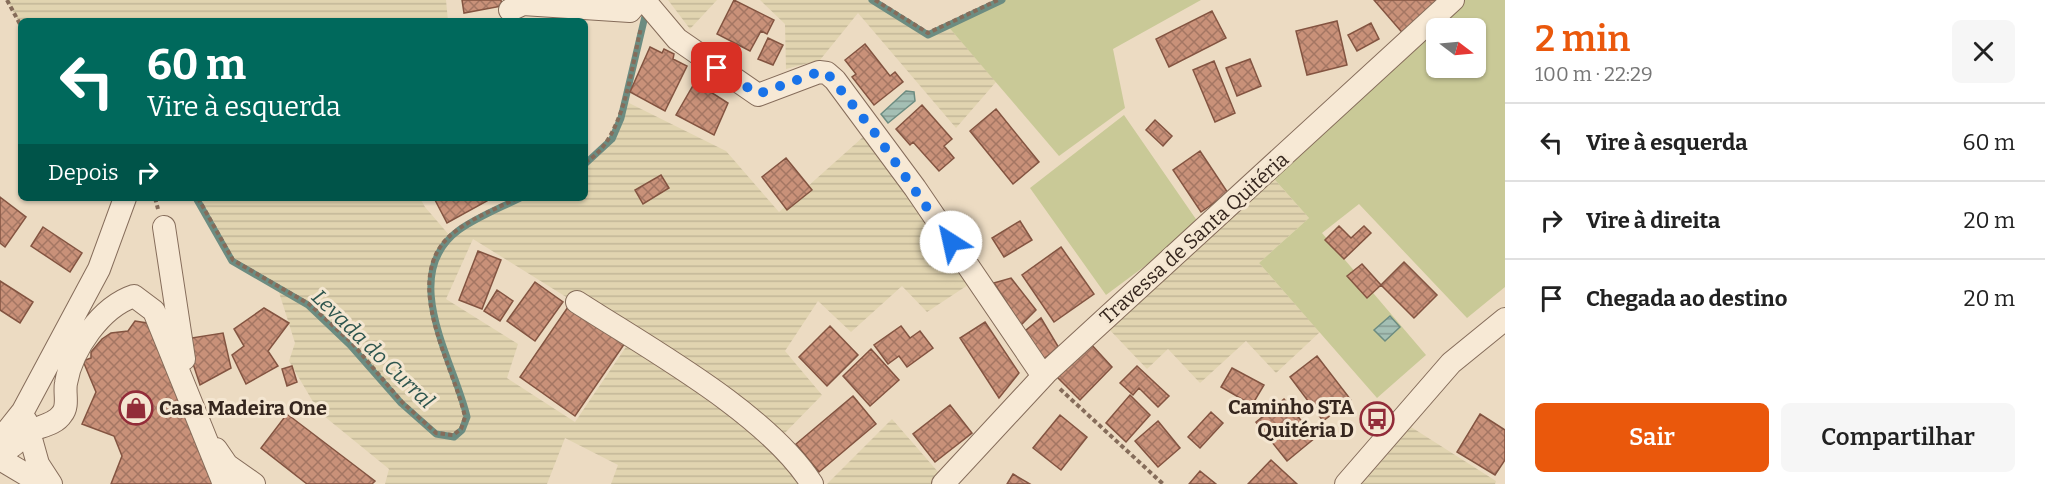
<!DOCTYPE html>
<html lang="pt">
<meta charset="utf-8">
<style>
:root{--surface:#fff;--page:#f6f6f6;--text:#222;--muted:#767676;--line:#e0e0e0;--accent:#ea580c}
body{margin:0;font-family:Bitter,serif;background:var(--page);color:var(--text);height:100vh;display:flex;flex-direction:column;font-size:22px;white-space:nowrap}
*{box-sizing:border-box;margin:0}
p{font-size:20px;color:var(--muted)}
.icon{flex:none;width:33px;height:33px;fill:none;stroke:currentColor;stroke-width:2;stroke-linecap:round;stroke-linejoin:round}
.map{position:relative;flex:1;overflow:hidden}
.drawer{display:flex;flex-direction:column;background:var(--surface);width:540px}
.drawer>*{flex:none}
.banner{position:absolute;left:18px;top:18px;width:570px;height:183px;border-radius:9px;box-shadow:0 2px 4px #0004;background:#00695c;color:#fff;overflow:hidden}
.needle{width:39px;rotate:106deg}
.controls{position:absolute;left:1426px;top:18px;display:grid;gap:12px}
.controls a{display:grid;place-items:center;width:60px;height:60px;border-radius:9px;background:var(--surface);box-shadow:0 2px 4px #0004;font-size:30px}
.pin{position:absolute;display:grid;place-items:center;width:51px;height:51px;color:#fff;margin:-26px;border-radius:12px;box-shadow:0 3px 9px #0006}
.me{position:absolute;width:66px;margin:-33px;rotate:325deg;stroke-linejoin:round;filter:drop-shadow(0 0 4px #0008)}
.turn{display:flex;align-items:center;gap:21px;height:126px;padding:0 30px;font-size:27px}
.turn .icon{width:78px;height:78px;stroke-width:2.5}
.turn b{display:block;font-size:42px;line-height:51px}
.then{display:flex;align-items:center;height:57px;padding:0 30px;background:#0003;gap:12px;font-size:22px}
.round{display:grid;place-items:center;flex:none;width:63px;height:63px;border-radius:9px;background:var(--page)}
.summary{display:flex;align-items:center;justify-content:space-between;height:102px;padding:0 30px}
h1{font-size:36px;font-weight:600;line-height:45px;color:var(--accent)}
.cta{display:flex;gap:12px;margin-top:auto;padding:12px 30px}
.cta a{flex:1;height:69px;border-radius:9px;background:var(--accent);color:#fff;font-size:24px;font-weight:600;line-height:69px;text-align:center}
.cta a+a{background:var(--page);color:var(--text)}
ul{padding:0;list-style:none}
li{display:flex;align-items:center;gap:18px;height:78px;padding:0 30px;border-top:2px solid var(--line)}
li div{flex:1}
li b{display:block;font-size:22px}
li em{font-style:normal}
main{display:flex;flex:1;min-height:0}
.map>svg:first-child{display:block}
</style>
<main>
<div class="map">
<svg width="1505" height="484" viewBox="0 0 1505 484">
<defs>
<pattern id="farmland-rules" width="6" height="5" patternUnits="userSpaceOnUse" patternTransform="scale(1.5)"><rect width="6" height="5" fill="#e1d4b0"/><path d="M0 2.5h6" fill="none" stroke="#c2b697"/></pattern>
<pattern id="water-rules" width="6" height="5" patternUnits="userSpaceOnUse" patternTransform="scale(1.5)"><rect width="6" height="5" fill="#a4bfb4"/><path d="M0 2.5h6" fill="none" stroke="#869b92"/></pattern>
<pattern id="building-cross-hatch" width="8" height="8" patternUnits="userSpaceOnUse" patternTransform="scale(1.5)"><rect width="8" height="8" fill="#c99179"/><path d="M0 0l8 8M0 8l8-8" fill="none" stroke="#a47663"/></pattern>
</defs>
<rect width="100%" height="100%" fill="#ecdbc2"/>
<path fill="url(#farmland-rules)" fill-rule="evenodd" d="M7,0H446L448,21H21V26Z
M668,0H717L690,29Z
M760,0H875L928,33L946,24L996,82L956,128L858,13L820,60L786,69L785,24Z
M625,101L726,151L779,212L872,129L977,279L927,312L902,286L851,332L818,301L785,351L822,395L777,441L805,484H611L618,465L565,438L547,484H385L389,469L319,412L289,361L295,343L277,286L233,260L198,198H420L425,207L450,236L459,228L517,198H585V162L611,138ZM473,239L632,338L575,422L507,378L518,344L446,299Z
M1269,173L1309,218L1259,263L1320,332L1276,373L1246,341L1200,383L1168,349L1147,369L1106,326Z
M892,419L946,481L943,484H827Z
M1411,427L1496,481L1495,484H1362Z"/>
<path fill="#c9c997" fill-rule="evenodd" d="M998,0H1201L1113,49L1125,108L1059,156L946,24Z
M1455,0H1505V287L1467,318L1359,204L1322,233L1426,355L1377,398L1259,263L1309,218L1269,173ZM1437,28H1476V68H1437Z
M1124,115L1200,225L1106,295L1030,188Z"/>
<path fill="url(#water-rules)" stroke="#6c8c81" stroke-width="1.5" d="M906,91L914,92L915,101L888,123L881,114Z
M1390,316L1400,327L1385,341L1374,330Z"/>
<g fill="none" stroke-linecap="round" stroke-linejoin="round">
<path stroke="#6c8c81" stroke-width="7" d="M872,0L928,35L1002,0
M585,164L612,139L621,118L646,12
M196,198L232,261L308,305L350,345L401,403L436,434L454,437L462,430L467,417C455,363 397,275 459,230C477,217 500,208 520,198"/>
</g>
<path fill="url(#building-cross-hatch)" stroke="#835441" stroke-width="1.5" d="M462,0H501L502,6L464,13Z
M734,0L774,20L767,34L761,31L750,51L717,34Z
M1374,0H1442L1406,37Z
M1212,11L1226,38L1169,67L1156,39Z
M1337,21L1347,65L1307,75L1296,31Z
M1371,23L1379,39L1357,51L1348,35Z
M768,38L783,45L773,65L758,59Z
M865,44L890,76L895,72L903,82L874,105L852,77L856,74L845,60Z
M650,47L662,53L664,49L674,54L673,59L687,66L665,111L630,92Z
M1250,59L1261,86L1237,96L1226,68Z
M1214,61L1235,113L1215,122L1193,70Z
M695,82L728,103L714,135L676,115Z
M922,105L952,139L944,146L954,158L939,171L913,142L910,145L896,129Z
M996,109L1039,162L1013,184L970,131Z
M1155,120L1172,136L1163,146L1146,130Z
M1200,151L1228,193L1201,212L1173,170Z
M786,158L812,190L787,210L762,177Z
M661,175L669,188L643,204L635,190Z
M0,197L26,217L5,247L0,243Z
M434,198H486L487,201L447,223Z
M1020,221L1032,240L1004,257L992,238Z
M1339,226L1351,238L1364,226L1371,233L1344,259L1325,240Z
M43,227L82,253L70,272L31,246Z
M1061,247L1094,294L1054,322L1022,275Z
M478,251L501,260L482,309L459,300Z
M1404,262L1437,295L1414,318L1381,285Z
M1362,264L1381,285L1367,298L1347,276Z
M1011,278L1036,310L1021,325L994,283Z
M0,281L33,302L20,323L0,310Z
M535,282L563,302L535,341L507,321Z
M497,290L513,301L500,321L484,311Z
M570,304L625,343L575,416L520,377Z
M264,308L289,323L268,351L278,366L246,384L232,355L244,346L234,329Z
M1041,318L1059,348L1043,359L1025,331Z
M135,321L147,323L215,484H111L122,456L114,436L82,424L96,392L83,361L91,358V352L102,339L111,333L128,331Z
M985,322L1019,373L999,398L960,338Z
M830,326L858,355L827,386L799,357Z
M901,326L910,338L920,331L933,348L907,367L899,356L888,364L874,345Z
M223,333L231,368L200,385L185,339Z
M1090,343L1112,367L1080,400L1057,377Z
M871,349L899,380L870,406L843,376Z
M1317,356L1351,400L1323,421L1290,377Z
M292,366L297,382L287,386L282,369Z
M1137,366L1169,396L1158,407L1139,388L1133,395L1120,383Z
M1232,368L1264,385L1252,405L1221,387Z
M1130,395L1150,415L1126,442L1106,423Z
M853,396L876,424L819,472L796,444Z
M1284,399L1315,438L1287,461L1256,422Z
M950,405L972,433L935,462L913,434Z
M1211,412L1223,423L1200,448L1188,437Z
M287,414L375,481L372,484H307L261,448Z
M1480,414L1505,430V460L1495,475L1457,452Z
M1060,415L1087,437L1061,470L1033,448Z
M1158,421L1180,448L1158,467L1135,441Z
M1271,460L1297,484H1248Z
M1200,471L1216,484H1189Z
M1013,474L1030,484H1007Z"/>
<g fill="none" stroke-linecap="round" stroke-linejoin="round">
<g stroke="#856c5a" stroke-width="24">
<path id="minor" d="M644,0L677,39L758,95L819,72L827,73L835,80L915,188L1043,376
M510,10L523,4L630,11L639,0
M164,227L184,359
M577,302C648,348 767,413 812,484
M26,421L38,464L51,484
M0,440L23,411L99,269L125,198
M216,449L227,465L254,484
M0,451C14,449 19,438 30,431C40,426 55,425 62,414C69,406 64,393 66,383C72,349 101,307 134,296L154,311L224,484
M0,459L42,484
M943,484L1046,373L1453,0
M1346,484L1451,363L1505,319"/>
</g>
<path stroke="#856c5a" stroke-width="4" stroke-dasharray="4.5 3" stroke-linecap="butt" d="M7,0L21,26
M875,0L928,33L998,0
M585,162C624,142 631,68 641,28
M155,198L158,209
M198,198L233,260L309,304L352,343L402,402L436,433L453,435L461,429L465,417C453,362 394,271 460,228C477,216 498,208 517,198
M1060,389L1163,484"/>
<use href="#minor" stroke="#f7e9d5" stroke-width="22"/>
</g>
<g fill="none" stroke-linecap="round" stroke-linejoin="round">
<path stroke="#1a73e8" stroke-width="10" stroke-dasharray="0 18" d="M717,68L758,94L819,72L827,73L872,129L951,242"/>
</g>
<defs>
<g id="shop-ring" transform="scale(1.725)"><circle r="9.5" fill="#f4e6d1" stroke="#922c39" stroke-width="1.5"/><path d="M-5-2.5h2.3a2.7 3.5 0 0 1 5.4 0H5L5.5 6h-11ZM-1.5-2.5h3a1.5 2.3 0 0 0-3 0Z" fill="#922c39"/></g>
<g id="bus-ring" transform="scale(1.725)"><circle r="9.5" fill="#f4e6d1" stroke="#922c39" stroke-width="1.5"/><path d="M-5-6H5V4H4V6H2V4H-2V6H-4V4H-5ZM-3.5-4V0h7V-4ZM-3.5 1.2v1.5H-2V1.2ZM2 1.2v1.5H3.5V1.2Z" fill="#922c39"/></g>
</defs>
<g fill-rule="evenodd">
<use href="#shop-ring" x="136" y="408"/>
<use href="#bus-ring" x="1377" y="419"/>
</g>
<g text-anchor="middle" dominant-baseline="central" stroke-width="6" stroke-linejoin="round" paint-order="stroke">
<g font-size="20" fill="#35261e" stroke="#f4e6d1">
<text transform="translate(1194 238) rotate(-42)">Travessa de Santa Quitéria</text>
</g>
<g font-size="20" font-weight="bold" fill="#35261e" stroke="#f4e6d1" text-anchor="end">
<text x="1354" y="407">Caminho STA<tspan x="1354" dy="23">Quitéria D</tspan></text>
<text x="159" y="408" text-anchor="start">Casa Madeira One</text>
</g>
<g font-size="21" font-style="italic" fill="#2d554e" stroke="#f4e6d1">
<text transform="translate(373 349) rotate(44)">Levada do Curral</text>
</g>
</g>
</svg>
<div class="controls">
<a><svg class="needle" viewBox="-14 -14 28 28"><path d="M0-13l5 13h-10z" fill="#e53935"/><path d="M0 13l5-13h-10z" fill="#767676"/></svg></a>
</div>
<div class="pin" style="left:717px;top:68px;background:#d93025"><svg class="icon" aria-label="arrive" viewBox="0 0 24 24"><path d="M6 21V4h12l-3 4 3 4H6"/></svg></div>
<svg class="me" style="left:951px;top:242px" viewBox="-20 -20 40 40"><circle r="19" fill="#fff"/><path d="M0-13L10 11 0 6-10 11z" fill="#1a73e8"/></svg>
<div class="banner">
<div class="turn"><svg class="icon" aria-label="left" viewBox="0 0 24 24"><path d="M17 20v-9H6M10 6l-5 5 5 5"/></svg><div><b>60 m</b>Vire à esquerda</div></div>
<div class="then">Depois<svg class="icon" aria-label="right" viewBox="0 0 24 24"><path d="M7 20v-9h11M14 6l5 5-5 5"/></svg></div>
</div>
</div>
<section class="drawer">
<div class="summary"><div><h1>2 min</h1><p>100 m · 22:29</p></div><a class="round"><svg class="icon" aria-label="close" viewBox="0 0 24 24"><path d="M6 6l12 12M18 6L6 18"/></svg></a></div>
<ul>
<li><svg class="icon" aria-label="left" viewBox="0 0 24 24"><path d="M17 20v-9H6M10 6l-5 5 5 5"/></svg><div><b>Vire à esquerda</b></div><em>60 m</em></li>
<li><svg class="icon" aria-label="right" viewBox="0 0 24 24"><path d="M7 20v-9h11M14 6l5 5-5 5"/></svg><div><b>Vire à direita</b></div><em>20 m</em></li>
<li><svg class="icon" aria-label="arrive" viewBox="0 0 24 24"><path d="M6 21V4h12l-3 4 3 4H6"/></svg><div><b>Chegada ao destino</b></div><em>20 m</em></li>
</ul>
<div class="cta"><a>Sair</a><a>Compartilhar</a></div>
</section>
</main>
